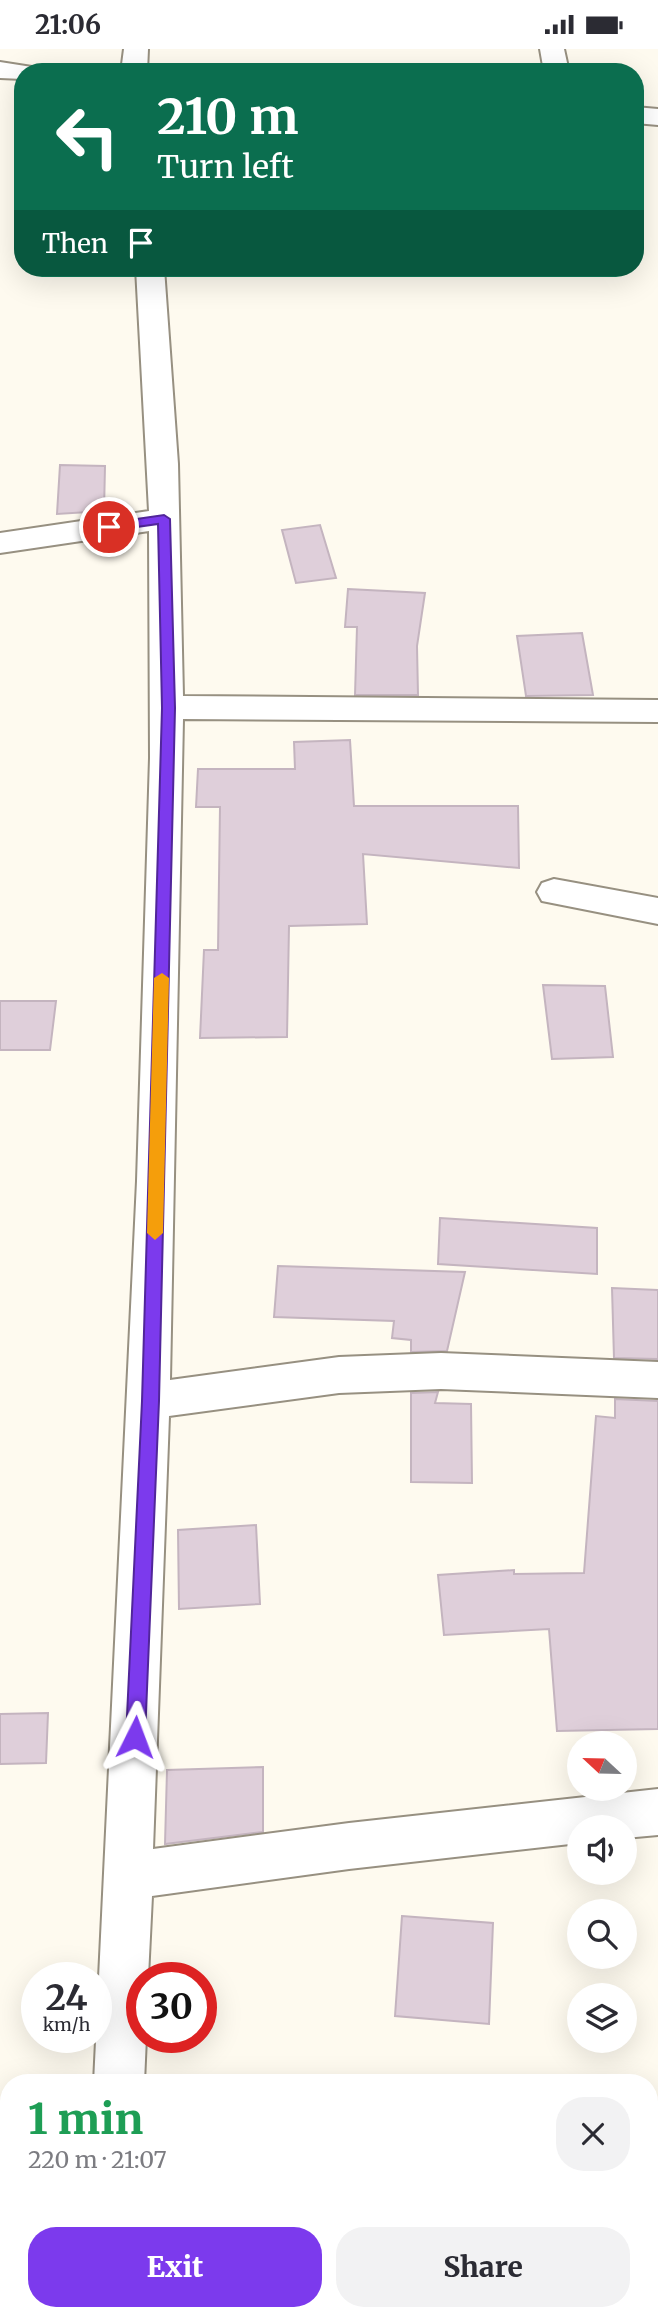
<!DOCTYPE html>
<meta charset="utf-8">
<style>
:root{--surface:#fff;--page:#f2f2f3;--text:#2b2b33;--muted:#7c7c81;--accent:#7c3aed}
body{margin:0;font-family:Merriweather,serif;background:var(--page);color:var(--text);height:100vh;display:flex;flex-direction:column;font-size:26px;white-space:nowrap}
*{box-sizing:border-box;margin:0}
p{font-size:23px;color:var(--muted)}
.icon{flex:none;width:38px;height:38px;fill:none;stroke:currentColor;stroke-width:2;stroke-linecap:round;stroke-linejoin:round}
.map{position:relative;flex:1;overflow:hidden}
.details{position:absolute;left:0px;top:2025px;width:658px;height:247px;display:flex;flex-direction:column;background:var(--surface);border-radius:28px 28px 0 0;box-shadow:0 7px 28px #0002}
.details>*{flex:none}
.banner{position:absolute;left:14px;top:14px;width:630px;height:214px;border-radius:28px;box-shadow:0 7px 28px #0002;background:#0b6e4f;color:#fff;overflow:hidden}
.needle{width:46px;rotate:292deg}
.controls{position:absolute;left:567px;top:1682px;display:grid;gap:14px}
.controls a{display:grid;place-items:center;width:70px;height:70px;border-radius:50%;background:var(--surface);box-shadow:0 7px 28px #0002;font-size:35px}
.speed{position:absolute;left:21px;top:1913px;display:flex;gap:14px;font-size:35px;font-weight:700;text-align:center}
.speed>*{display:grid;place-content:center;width:91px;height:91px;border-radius:50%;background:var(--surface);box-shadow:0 7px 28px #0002;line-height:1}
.speed small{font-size:18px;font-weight:400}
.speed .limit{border:10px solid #d22;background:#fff;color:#111}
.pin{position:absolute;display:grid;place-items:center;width:60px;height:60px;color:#fff;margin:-30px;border:4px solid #fff;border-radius:50%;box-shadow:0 2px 7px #0007}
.me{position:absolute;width:77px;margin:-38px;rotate:3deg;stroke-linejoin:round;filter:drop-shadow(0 0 5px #0008)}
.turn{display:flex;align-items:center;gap:24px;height:147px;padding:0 28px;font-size:32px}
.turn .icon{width:91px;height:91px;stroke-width:2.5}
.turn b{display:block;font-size:49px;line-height:60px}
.then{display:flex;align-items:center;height:66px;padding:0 28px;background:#0003;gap:14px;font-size:26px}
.round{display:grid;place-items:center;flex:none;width:74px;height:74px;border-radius:28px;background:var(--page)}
.head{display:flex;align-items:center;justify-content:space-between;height:119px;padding:0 28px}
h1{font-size:42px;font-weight:800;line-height:52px;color:#1e9e55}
.button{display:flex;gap:14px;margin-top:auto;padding:14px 28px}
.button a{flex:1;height:80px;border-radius:28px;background:var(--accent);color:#fff;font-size:28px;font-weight:800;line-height:80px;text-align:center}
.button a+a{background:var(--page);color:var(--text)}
.status{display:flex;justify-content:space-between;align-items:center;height:49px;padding:0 35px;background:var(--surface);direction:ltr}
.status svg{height:19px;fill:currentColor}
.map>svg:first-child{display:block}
</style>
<div class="status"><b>21:06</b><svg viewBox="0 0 49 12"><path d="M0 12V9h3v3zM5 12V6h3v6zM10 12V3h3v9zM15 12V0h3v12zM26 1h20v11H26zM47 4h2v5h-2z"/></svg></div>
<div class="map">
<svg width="658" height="2271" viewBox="0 0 658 2271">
<rect width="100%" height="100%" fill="#fefaef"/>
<path fill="#dfcfda" stroke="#c4b4bf" stroke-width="2" d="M60,416L105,417L104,462L57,465Z
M320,476L336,529L296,534L282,481Z
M348,540L425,544L417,597L418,646H355L357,578H345Z
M582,584L593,646L526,647L517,587Z
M350,691L354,757H518L519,819L363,805L367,875L289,877L287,988L200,989L204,901H218L220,758H196L198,720H295L294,693Z
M543,936L605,937L613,1008L552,1010Z
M0,952H56L50,1001H0Z
M440,1169L597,1179V1225L438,1215Z
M278,1217L465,1223L447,1302L411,1303V1291L392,1289L394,1272L274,1268Z
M612,1239L658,1241V1310L614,1309Z
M438,1343L435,1354L471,1355L472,1434L411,1433V1344Z
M615,1350L658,1352V1680L557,1682L549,1580L444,1586L438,1526L514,1521V1525L584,1524L596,1367L615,1369Z
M256,1476L260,1555L179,1560L178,1481Z
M48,1664L46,1714L0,1715V1665Z
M263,1718V1783L165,1795L167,1721Z
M402,1867L493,1874L489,1975L395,1967Z"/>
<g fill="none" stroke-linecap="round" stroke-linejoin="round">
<g stroke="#979081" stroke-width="4">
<path id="street" d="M124,0H148L147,23H121Z
M540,0H564L569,23H544Z
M0,13L32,18L35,23H23V30L0,29Z
M635,58L658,60V76L635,74Z
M136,219H164L178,415L183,647L658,651V673L183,670L170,1331L339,1308L441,1304L658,1313V1349L441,1340L339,1344L169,1367L153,1800L349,1774L658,1740V1786L625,1789V1778H579V1794L349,1820L152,1847L148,1928H142V1988H146L144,2034H94L137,1132L150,709L149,482L0,504V484L149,462Z
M554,830L658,849V875L542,852L537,843L542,834Z
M77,2263H129V2271H77Z"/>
</g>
<use href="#street" fill="#fff" fill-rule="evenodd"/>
</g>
<path fill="#7c3aed" stroke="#51269a" stroke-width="2" d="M164,466L170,470L175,659L159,1352L145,1688L142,1694L135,1697L129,1694L126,1688L142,1352L162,659L158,475L109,482L103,478L109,474Z"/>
<path fill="#f59e0b" d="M162,924L169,929L163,1184L155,1191L147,1184L154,929Z"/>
</svg>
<div class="controls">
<a><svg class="needle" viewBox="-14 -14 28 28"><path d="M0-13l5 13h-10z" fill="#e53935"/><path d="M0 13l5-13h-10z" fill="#7c7c81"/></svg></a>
<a><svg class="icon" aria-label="sound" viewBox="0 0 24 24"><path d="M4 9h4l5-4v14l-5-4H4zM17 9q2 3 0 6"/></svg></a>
<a><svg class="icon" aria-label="search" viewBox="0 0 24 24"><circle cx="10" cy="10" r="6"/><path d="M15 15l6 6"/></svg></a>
<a><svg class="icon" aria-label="layers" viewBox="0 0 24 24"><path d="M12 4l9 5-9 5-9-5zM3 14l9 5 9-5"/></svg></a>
</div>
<div class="speed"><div>24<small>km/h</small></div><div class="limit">30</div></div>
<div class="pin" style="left:109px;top:478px;background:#d93025"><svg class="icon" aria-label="arrive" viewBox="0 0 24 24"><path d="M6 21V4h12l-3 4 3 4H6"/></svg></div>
<svg class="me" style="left:135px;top:1688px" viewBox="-20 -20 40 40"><path d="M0-17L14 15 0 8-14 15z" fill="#7c3aed" stroke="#fff" stroke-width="4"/></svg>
<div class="banner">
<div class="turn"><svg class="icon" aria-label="left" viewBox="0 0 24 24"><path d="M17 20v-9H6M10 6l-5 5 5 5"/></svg><div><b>210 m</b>Turn left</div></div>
<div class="then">Then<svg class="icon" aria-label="arrive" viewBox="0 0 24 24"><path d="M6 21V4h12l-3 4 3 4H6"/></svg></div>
</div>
<section class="details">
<div class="head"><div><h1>1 min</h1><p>220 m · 21:07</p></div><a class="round"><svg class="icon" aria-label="close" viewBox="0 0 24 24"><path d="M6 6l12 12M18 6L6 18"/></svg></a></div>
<div class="button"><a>Exit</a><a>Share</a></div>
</section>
</div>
